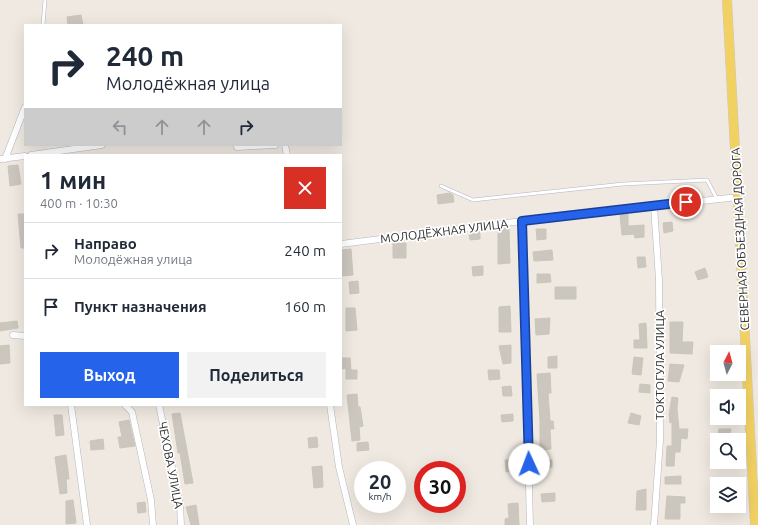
<!DOCTYPE html>
<html lang="ru">
<meta charset="utf-8">
<style>
:root{--surface:#fff;--page:#f2f2f3;--text:#1f2937;--muted:#747a83;--line:#e0e1e3;--accent:#2563eb}
body{margin:0;font-family:Ubuntu,sans-serif;background:var(--page);color:var(--text);height:100vh;display:flex;flex-direction:column;font-size:15px;white-space:nowrap}
*{box-sizing:border-box;margin:0}
p{font-size:13px;color:var(--muted)}
.icon{flex:none;width:22px;height:22px;fill:none;stroke:currentColor;stroke-width:2;stroke-linecap:round;stroke-linejoin:round}
.map{position:relative;flex:1;overflow:hidden}
.side{position:absolute;left:24px;top:154px;width:318px;height:252px;display:flex;flex-direction:column;background:var(--surface);border-radius:0px;box-shadow:0 4px 16px #0002}
.side>*{flex:none}
.top-card{position:absolute;left:24px;top:24px;width:318px;height:122px;border-radius:0px;box-shadow:0 4px 16px #0002;background:#fff;color:var(--text);overflow:hidden}
.needle{width:26px;rotate:6deg}
.buttons{position:absolute;left:710px;top:345px;display:grid;gap:8px}
.buttons a{display:grid;place-items:center;width:36px;height:36px;border-radius:0px;background:var(--surface);box-shadow:0 4px 16px #0002;font-size:20px}
.speed{position:absolute;left:354px;top:461px;display:flex;gap:8px;font-size:20px;font-weight:700;text-align:center}
.speed>*{display:grid;place-content:center;width:52px;height:52px;border-radius:50%;background:var(--surface);box-shadow:0 4px 16px #0002;line-height:1}
.speed small{font-size:10px;font-weight:400}
.speed .limit{border:6px solid #d22;background:#fff;color:#111}
.pin{position:absolute;display:grid;place-items:center;width:34px;height:34px;color:#fff;margin:-17px;border:2px solid #fff;border-radius:50%;box-shadow:0 1px 4px #0007}
.me{position:absolute;width:44px;margin:-22px;rotate:358deg;stroke-linejoin:round;filter:drop-shadow(0 0 3px #0008)}
.turn{display:flex;align-items:center;gap:14px;height:84px;padding:0 16px;font-size:18px}
.turn .icon{width:52px;height:52px;stroke-width:2.5}
.turn b{display:block;font-size:28px;line-height:34px}
.lanes{display:flex;align-items:center;height:38px;padding:0 16px;background:#0003;justify-content:center;gap:20px;direction:ltr}
.lanes .off{opacity:.35}
.round{display:grid;place-items:center;flex:none;width:42px;height:42px;border-radius:0px;background:var(--page)}
.overview{display:flex;align-items:center;justify-content:space-between;height:68px;padding:0 16px}
h1{font-size:24px;font-weight:700;line-height:30px}
.button{display:flex;gap:8px;margin-top:auto;padding:8px 16px}
.button a{flex:1;height:46px;border-radius:0px;background:var(--accent);color:#fff;font-size:16px;font-weight:700;line-height:46px;text-align:center}
.button a+a{background:var(--page);color:var(--text)}
ul{padding:0;list-style:none}
li{display:flex;align-items:center;gap:12px;height:56px;padding:0 16px;border-top:1px solid var(--line)}
li div{flex:1}
li b{display:block;font-size:15px}
li em{font-style:normal}
.map>svg:first-child{display:block}
</style>
<div class="map">
<svg width="758" height="525" viewBox="0 0 758 525">
<rect width="100%" height="100%" fill="#efe9e1"/>
<path fill="#cbc7bf" stroke="#cbc5ba" d="M81,15L83,25H68L67,17Z
M18,165L21,184L10,186L8,166Z
M450,193L453,195L454,202L438,204L437,195Z
M18,214H25V248H21Z
M628,214V226L644,225V237L635,238L634,234L622,235L620,215Z
M672,222L673,231L664,233L663,223Z
M509,227L510,263L498,264V229Z
M536,229H546V239L537,240Z
M480,231V239L470,240L469,232Z
M393,243H406V258H393Z
M351,249L353,275L341,276V250Z
M552,250L553,260L534,261L533,252Z
M637,257H645L646,267L638,268Z
M483,266V275L473,276L472,267Z
M705,268L708,277L698,280L695,272Z
M537,274H550L551,282L537,283Z
M358,281L359,293L350,294L349,282Z
M555,287H576V299H555Z
M510,306L511,332H499V307Z
M346,308H355L357,330L346,331Z
M550,318L549,334L536,335L535,319Z
M17,321L18,328L0,331V323Z
M670,322H683L682,342H693L692,354L670,353Z
M646,323L647,348H634V340H640L639,324Z
M9,345L10,363L0,364V346Z
M511,345V363L503,364L499,346Z
M557,356V368H548V357Z
M634,357L643,358L641,375L632,374Z
M341,358H350L351,370H357V379H346V368L342,369Z
M670,364L684,365L679,382L668,381Z
M488,370H499L500,379L489,380Z
M550,373L551,393H548L550,421H553L554,429H550L551,449L540,450V421L537,374Z
M640,384L650,385V393L639,392Z
M511,386L512,396H503L502,387Z
M357,394L358,407H360L363,426L359,427L360,440L352,441L347,395Z
M672,397L678,398L677,409L679,429H688L687,439L681,438L680,452H675L674,466H666L667,446H672V422L670,423L669,414Z
M180,413L193,483L185,484L180,453H178L172,414Z
M631,413L641,416L639,425L628,423Z
M513,414V421L502,422L501,415Z
M54,415H62L64,435L56,436Z
M129,420L135,446L120,448L118,437H122L119,422Z
M719,429H731L730,437H718Z
M317,437L318,447L309,448L308,438Z
M103,439L104,449L91,450L90,441Z
M368,442L369,450L357,451V443Z
M66,455L69,479H66L67,493L60,494L55,457Z
M516,459V471L506,472L505,460Z
M552,460V467L539,468V461Z
M322,466L323,487L314,488L312,467Z
M681,476V484H665V477Z
M646,489V510H636L637,491Z
M555,493V501L542,502L541,494Z
M667,496L685,497V503H680V519H665Z
M73,500L76,523L66,524V501Z
M145,502L146,512L138,513L137,503Z
M518,503L519,525H505V519L509,518L508,504Z
M196,505L199,525H191L186,507Z"/>
<g fill="none" stroke-linecap="round" stroke-linejoin="round">
<g stroke="#b4b7c1" stroke-width="4">
<path id="lane" d="M43,25L45,0
M441,186L473,200L623,184L707,180L717,199"/>
</g>
<g stroke="#b4b7c1" stroke-width="7">
<path id="street" d="M237,145V147L275,145
M285,145L287,155
M31,155L102,145
M0,159L25,156
M5,159L25,107
M522,221L530,525
M341,244L522,221L738,197
M13,335L25,336
M71,405L87,525
M125,405L132,412L151,500L153,525
M159,405L180,505L181,525
M330,405L339,467L353,525
M654,525L660,440L659,280L654,206"/>
</g>
<g stroke="#c9c9c9" stroke-width="10">
<path id="primary" d="M727,0L755,525"/>
</g>
<use href="#lane" stroke="#fff" stroke-width="3"/>
<use href="#street" stroke="#fff" stroke-width="6"/>
<use href="#primary" stroke="#f2d163" stroke-width="9"/>
</g>
<g fill="none" stroke-linecap="round" stroke-linejoin="round">
<g stroke="#184099" stroke-width="10">
<path id="route" d="M529,464L522,221L686,202"/>
</g>
<use href="#route" stroke="#2563eb" stroke-width="7"/>
</g>
<g text-anchor="middle" dominant-baseline="central" stroke-width="3.5" stroke-linejoin="round" paint-order="stroke">
<g font-size="12" fill="#2e2e2e" stroke="#fff">
<text transform="translate(444 231) rotate(-7)">МОЛОДЁЖНАЯ УЛИЦА</text>
<text transform="translate(740 239) rotate(-93)">СЕВЕРНАЯ ОБЪЕЗДНАЯ ДОРОГА</text>
<text transform="translate(659 365) rotate(-90)">ТОКТОГУЛА УЛИЦА</text>
<text transform="translate(171 465) rotate(79)">ЧЕХОВА УЛИЦА</text>
</g>
</g>
</svg>
<div class="buttons">
<a><svg class="needle" viewBox="-14 -14 28 28"><path d="M0-13l5 13h-10z" fill="#e53935"/><path d="M0 13l5-13h-10z" fill="#747a83"/></svg></a>
<a><svg class="icon" aria-label="sound" viewBox="0 0 24 24"><path d="M4 9h4l5-4v14l-5-4H4zM17 9q2 3 0 6"/></svg></a>
<a><svg class="icon" aria-label="search" viewBox="0 0 24 24"><circle cx="10" cy="10" r="6"/><path d="M15 15l6 6"/></svg></a>
<a><svg class="icon" aria-label="layers" viewBox="0 0 24 24"><path d="M12 4l9 5-9 5-9-5zM3 14l9 5 9-5"/></svg></a>
</div>
<div class="speed"><div>20<small>km/h</small></div><div class="limit">30</div></div>
<div class="pin" style="left:686px;top:202px;background:#d93025"><svg class="icon" aria-label="arrive" viewBox="0 0 24 24"><path d="M6 21V4h12l-3 4 3 4H6"/></svg></div>
<svg class="me" style="left:529px;top:464px" viewBox="-20 -20 40 40"><circle r="19" fill="#fff"/><path d="M0-13L10 11 0 6-10 11z" fill="#2563eb"/></svg>
<div class="top-card">
<div class="turn"><svg class="icon" aria-label="right" viewBox="0 0 24 24"><path d="M7 20v-9h11M14 6l5 5-5 5"/></svg><div><b>240 m</b>Молодёжная улица</div></div>
<div class="lanes"><svg class="icon off" aria-label="left" viewBox="0 0 24 24"><path d="M17 20v-9H6M10 6l-5 5 5 5"/></svg><svg class="icon off" aria-label="ahead" viewBox="0 0 24 24"><path d="M12 20V5M6 11l6-6 6 6"/></svg><svg class="icon off" aria-label="ahead" viewBox="0 0 24 24"><path d="M12 20V5M6 11l6-6 6 6"/></svg><svg class="icon" aria-label="right" viewBox="0 0 24 24"><path d="M7 20v-9h11M14 6l5 5-5 5"/></svg></div>
</div>
<section class="side">
<div class="overview"><div><h1>1 мин</h1><p>400 m · 10:30</p></div><a class="round" style="background:#d93025;color:#fff"><svg class="icon" aria-label="close" viewBox="0 0 24 24"><path d="M6 6l12 12M18 6L6 18"/></svg></a></div>
<ul>
<li><svg class="icon" aria-label="right" viewBox="0 0 24 24"><path d="M7 20v-9h11M14 6l5 5-5 5"/></svg><div><b>Направо</b><p>Молодёжная улица</p></div><em>240 m</em></li>
<li><svg class="icon" aria-label="arrive" viewBox="0 0 24 24"><path d="M6 21V4h12l-3 4 3 4H6"/></svg><div><b>Пункт назначения</b></div><em>160 m</em></li>
</ul>
<div class="button"><a>Выход</a><a>Поделиться</a></div>
</section>
</div>
